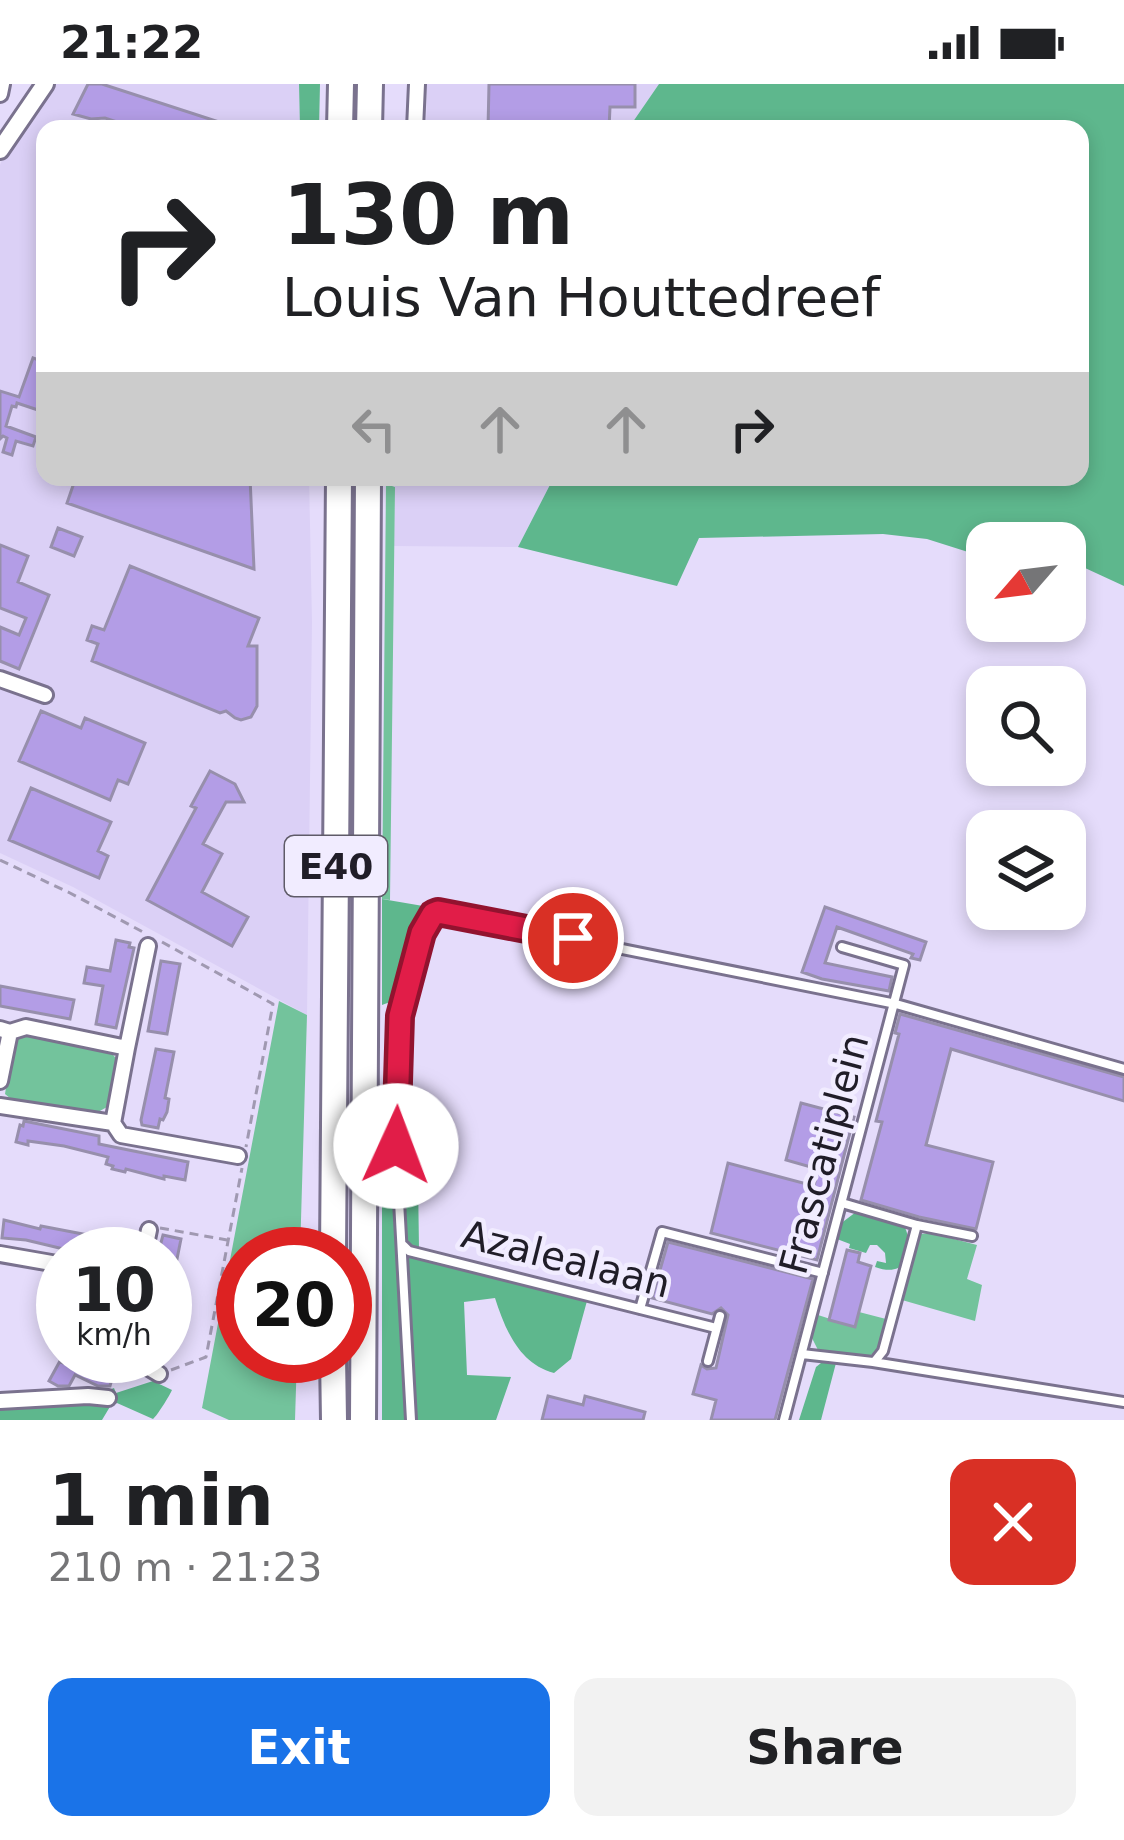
<!DOCTYPE html>
<meta charset="utf-8">
<style>
:root{--surface:#fff;--page:#f2f2f2;--text:#202124;--muted:#757577;--accent:#1a73e8}
body{margin:0;font-family:"DejaVu Sans",sans-serif;background:var(--page);color:var(--text);height:100vh;display:flex;flex-direction:column;font-size:45px;white-space:nowrap}
*{box-sizing:border-box;margin:0}
p{font-size:39px;color:var(--muted)}
.icon{flex:none;width:66px;height:66px;fill:none;stroke:currentColor;stroke-width:2;stroke-linecap:round;stroke-linejoin:round}
.map{position:relative;height:1336px;overflow:hidden}
.details{display:flex;flex-direction:column;background:var(--surface);flex:1}
.details>*{flex:none}
.hud{position:absolute;left:36px;top:36px;width:1053px;height:366px;border-radius:24px;box-shadow:0 6px 18px #0003;background:#fff;color:var(--text);overflow:hidden}
.needle{width:78px;rotate:242deg}
.fabs{position:absolute;left:966px;top:438px;display:grid;gap:24px}
.fabs a{display:grid;place-items:center;width:120px;height:120px;border-radius:24px;background:var(--surface);box-shadow:0 6px 18px #0003;font-size:60px}
.speed{position:absolute;left:36px;top:1143px;display:flex;gap:24px;font-size:60px;font-weight:700;text-align:center}
.speed>*{display:grid;place-content:center;width:156px;height:156px;border-radius:50%;background:var(--surface);box-shadow:0 6px 18px #0003;line-height:1}
.speed small{font-size:30px;font-weight:400}
.speed .limit{border:18px solid #d22;background:#fff;color:#111}
.pin{position:absolute;display:grid;place-items:center;width:102px;height:102px;color:#fff;margin:-51px;border:6px solid #fff;border-radius:50%;box-shadow:0 3px 12px #0007}
.me{position:absolute;width:132px;margin:-66px;rotate:2deg;stroke-linejoin:round;filter:drop-shadow(0 0 9px #0008)}
.turn{display:flex;align-items:center;gap:42px;height:252px;padding:0 48px;font-size:54px}
.turn .icon{width:156px;height:156px;stroke-width:2.5}
.turn b{display:block;font-size:84px;line-height:102px}
.lanes{display:flex;align-items:center;height:114px;padding:0 48px;background:#0003;justify-content:center;gap:60px;direction:ltr}
.lanes .off{opacity:.35}
.round{display:grid;place-items:center;flex:none;width:126px;height:126px;border-radius:24px;background:var(--page)}
.head{display:flex;align-items:center;justify-content:space-between;height:204px;padding:0 48px}
h1{font-size:72px;font-weight:700;line-height:90px}
.button{display:flex;gap:24px;margin-top:auto;padding:24px 48px}
.button a{flex:1;height:138px;border-radius:24px;background:var(--accent);color:#fff;font-size:48px;font-weight:700;line-height:138px;text-align:center}
.button a+a{background:var(--page);color:var(--text)}
.status{display:flex;justify-content:space-between;align-items:center;height:84px;padding:0 60px;background:var(--surface);direction:ltr}
.status svg{height:33px;fill:currentColor}
.map>svg:first-child{display:block}
</style>
<div class="status"><b>21:22</b><svg viewBox="0 0 49 12"><path d="M0 12V9h3v3zM5 12V6h3v6zM10 12V3h3v9zM15 12V0h3v12zM26 1h20v11H26zM47 4h2v5h-2z"/></svg></div>
<div class="map">
<svg width="1124" height="1336" viewBox="0 0 1124 1336">
<rect width="100%" height="100%" fill="#e5dcfb"/>
<path fill="#dbd0f6" d="M50,0H299L300,45H45V393H309L312,538L307,931L73,803L0,769V81L9,58Z
M427,0H659L628,45H426Z
M395,393H554L518,463L394,462Z"/>
<path fill="#73c39c" d="M386,400L395,403L390,816L382,815Z
M279,917L307,931L300,1170H243V1272H297L295,1336H229L202,1324Z
M21,949L111,968L117,976L107,1023L98,1028L11,1015L5,1010L14,953Z
M931,1149L977,1161L967,1195L982,1201L975,1237L902,1216L917,1154L921,1150Z
M859,1228L886,1235L878,1265L869,1273L818,1266L812,1254L818,1231L855,1243Z"/>
<path fill="#5eb78d" d="M299,0H320L319,45H300Z
M659,0H1124V502L1072,478L1065,480V459H987V474L927,455L883,450L699,454L677,502L518,463L554,393H1080V45H628Z
M382,815L429,823L416,851L401,914L382,921Z
M400,1025L417,1026L419,1165L441,1176L587,1217L571,1275L554,1289C519,1280 505,1245 495,1214L464,1218L467,1291L511,1293L496,1336H382V1029Z
M856,1128L904,1141C916,1167 908,1195 875,1183L877,1177L886,1179L885,1169L877,1161H870L866,1169L849,1164L850,1160L837,1155L840,1140Z
M821,1279H836L821,1336H799L816,1283Z
M153,1297L172,1306C170,1311 157,1332 153,1335L117,1319L111,1321L102,1336H0V1322H66L114,1304L116,1309Z"/>
<path fill="#b39de6" stroke="#978fac" stroke-width="3" d="M88,0H102L216,37L214,45H138L105,34L91,35L73,30Z
M489,0H635V23H610L609,45H488Z
M33,274L45,278V314L41,327L17,319L16,323L12,322L6,342L36,353L33,362L16,357L12,371L3,368L7,354L3,352L0,355V307L19,313Z
M76,393H250L254,485L67,419Z
M58,444L82,453L74,472L51,463Z
M0,461L28,472L18,498L49,511L19,585L0,577V543L19,551L26,534L0,524Z
M130,482L259,534L248,562H257V622L251,633L241,636L235,634L226,627L220,629L92,577L98,560L87,556L92,542L104,546Z
M41,627L81,644L85,634L145,659L128,700L118,696L110,716L19,677Z
M210,687L235,700L244,718H226L203,760L222,770L202,808L248,833L232,862L147,816L196,724L191,722Z
M31,704L111,738L98,767L108,772L99,794L9,756Z
M825,823L926,858L920,876L911,874L913,870L837,843L825,879L892,893L889,907L822,895L802,888Z
M116,856L130,859L129,863L134,864L116,944L96,940L103,902L84,899L87,883L110,887Z
M161,877L180,880L167,950L148,947Z
M0,902L74,916L70,935L0,922Z
M900,930L1124,993V1017L951,965L926,1061L993,1078L976,1145L919,1133L861,1116L882,1038L876,1037L899,950L895,949Z
M156,965L174,968L165,1014L169,1015L167,1028L163,1036L160,1035L158,1044L142,1041L141,1036Z
M801,1019L854,1033L817,1176L711,1149L728,1079L814,1102L818,1085L786,1076Z
M24,1037L99,1052V1060L188,1078L185,1096L164,1092V1095L126,1085L125,1088L112,1085L113,1082L106,1080L108,1073L64,1062L28,1057V1061L16,1058L20,1041L23,1042Z
M4,1136L40,1145L41,1142L135,1160L133,1170L76,1168L26,1156L2,1154Z
M163,1151L181,1155L169,1215L165,1214V1170H158Z
M668,1158L813,1195L775,1336H711L716,1316L693,1310L701,1281L707,1285L716,1284L728,1231L721,1224L712,1230L652,1214Z
M847,1166L860,1169L858,1178L871,1182L855,1243L829,1236Z
M68,1272H108L96,1284L109,1290L106,1293L112,1295L110,1302H98L75,1291L69,1302H58L49,1297L60,1277L63,1279Z
M548,1312L583,1321L585,1312L645,1328L643,1336H542Z"/>
<g fill="none" stroke-linecap="round" stroke-linejoin="round">
<g stroke="#7a728e" stroke-width="14">
<path id="service" d="M842,1119L917,1141L883,1267L875,1277
M917,1141L972,1152
M404,1162L409,1167L716,1244
M640,1225L662,1148L823,1189
M802,1270L873,1278L1124,1318
M708,1277L720,1232
M411,1336L396,1062L400,932L421,849L433,830L438,828L896,920L1124,985
M784,1336L904,881L842,863"/>
</g>
<g stroke="#7a728e" stroke-width="20">
<path id="minor" d="M0,10L2,0
M415,45L417,0
M0,595L45,611
M0,945L10,948L26,943L127,964L113,1039L121,1051L238,1072
M127,964L148,862
M0,997L10,948
M0,1022L113,1039
M0,1170L63,1181
M144,1170L149,1146
M129,1272L159,1290
M0,1317L88,1312L108,1314"/>
</g>
<g stroke="#7a728e" stroke-width="22">
<path id="tertiary" d="M0,66L45,0"/>
</g>
<g stroke="#7a728e" stroke-width="30">
<path id="motorway" d="M340,45L341,0
M369,45L370,0
M333,1170L339,393
M333,1272L334,1336
M363,1336L368,393"/>
</g>
<path stroke="#a099b1" stroke-width="3" stroke-dasharray="9 6" stroke-linecap="butt" d="M0,776L70,809L143,848
M162,858L273,920L246,1063
M160,1144L227,1156
M171,1286L206,1273L242,1084"/>
<use href="#service" stroke="#fff" stroke-width="8"/>
<use href="#minor" stroke="#fff" stroke-width="14"/>
<use href="#tertiary" stroke="#fff" stroke-width="16"/>
<use href="#motorway" stroke="#fff" stroke-width="24"/>
</g>
<g fill="none" stroke-linecap="round" stroke-linejoin="round">
<g stroke="#92132f" stroke-width="30">
<path id="route" d="M396,1062L400,932L422,849L433,830L438,828L573,854"/>
</g>
<use href="#route" stroke="#e11d48" stroke-width="21"/>
</g>
<g text-anchor="middle" dominant-baseline="central" stroke-width="9" stroke-linejoin="round" paint-order="stroke">
<rect fill="#f1ecff" stroke="#5f5b68" stroke-width="3" x="285" y="752" width="102" height="60" rx="9"/>
<g font-size="36" font-weight="bold" fill="#201d28">
<text x="336" y="782">E40</text>
</g>
<g font-size="39" fill="#201d28" stroke="#f1ecff">
<text transform="translate(824 1070) rotate(-75)">Frascatiplein</text>
<text transform="translate(566 1175) rotate(14)">Azalealaan</text>
</g>
</g>
</svg>
<div class="fabs">
<a><svg class="needle" viewBox="-14 -14 28 28"><path d="M0-13l5 13h-10z" fill="#e53935"/><path d="M0 13l5-13h-10z" fill="#757577"/></svg></a>
<a><svg class="icon" aria-label="search" viewBox="0 0 24 24"><circle cx="10" cy="10" r="6"/><path d="M15 15l6 6"/></svg></a>
<a><svg class="icon" aria-label="layers" viewBox="0 0 24 24"><path d="M12 4l9 5-9 5-9-5zM3 14l9 5 9-5"/></svg></a>
</div>
<div class="speed"><div>10<small>km/h</small></div><div class="limit">20</div></div>
<div class="pin" style="left:573px;top:854px;background:#d93025"><svg class="icon" aria-label="arrive" viewBox="0 0 24 24"><path d="M6 21V4h12l-3 4 3 4H6"/></svg></div>
<svg class="me" style="left:396px;top:1062px" viewBox="-20 -20 40 40"><circle r="19" fill="#fff"/><path d="M0-13L10 11 0 6-10 11z" fill="#e11d48"/></svg>
<div class="hud">
<div class="turn"><svg class="icon" aria-label="right" viewBox="0 0 24 24"><path d="M7 20v-9h11M14 6l5 5-5 5"/></svg><div><b>130 m</b>Louis Van Houttedreef</div></div>
<div class="lanes"><svg class="icon off" aria-label="left" viewBox="0 0 24 24"><path d="M17 20v-9H6M10 6l-5 5 5 5"/></svg><svg class="icon off" aria-label="ahead" viewBox="0 0 24 24"><path d="M12 20V5M6 11l6-6 6 6"/></svg><svg class="icon off" aria-label="ahead" viewBox="0 0 24 24"><path d="M12 20V5M6 11l6-6 6 6"/></svg><svg class="icon" aria-label="right" viewBox="0 0 24 24"><path d="M7 20v-9h11M14 6l5 5-5 5"/></svg></div>
</div>
</div>
<section class="details">
<div class="head"><div><h1>1 min</h1><p>210 m · 21:23</p></div><a class="round" style="background:#d93025;color:#fff"><svg class="icon" aria-label="close" viewBox="0 0 24 24"><path d="M6 6l12 12M18 6L6 18"/></svg></a></div>
<div class="button"><a>Exit</a><a>Share</a></div>
</section>
